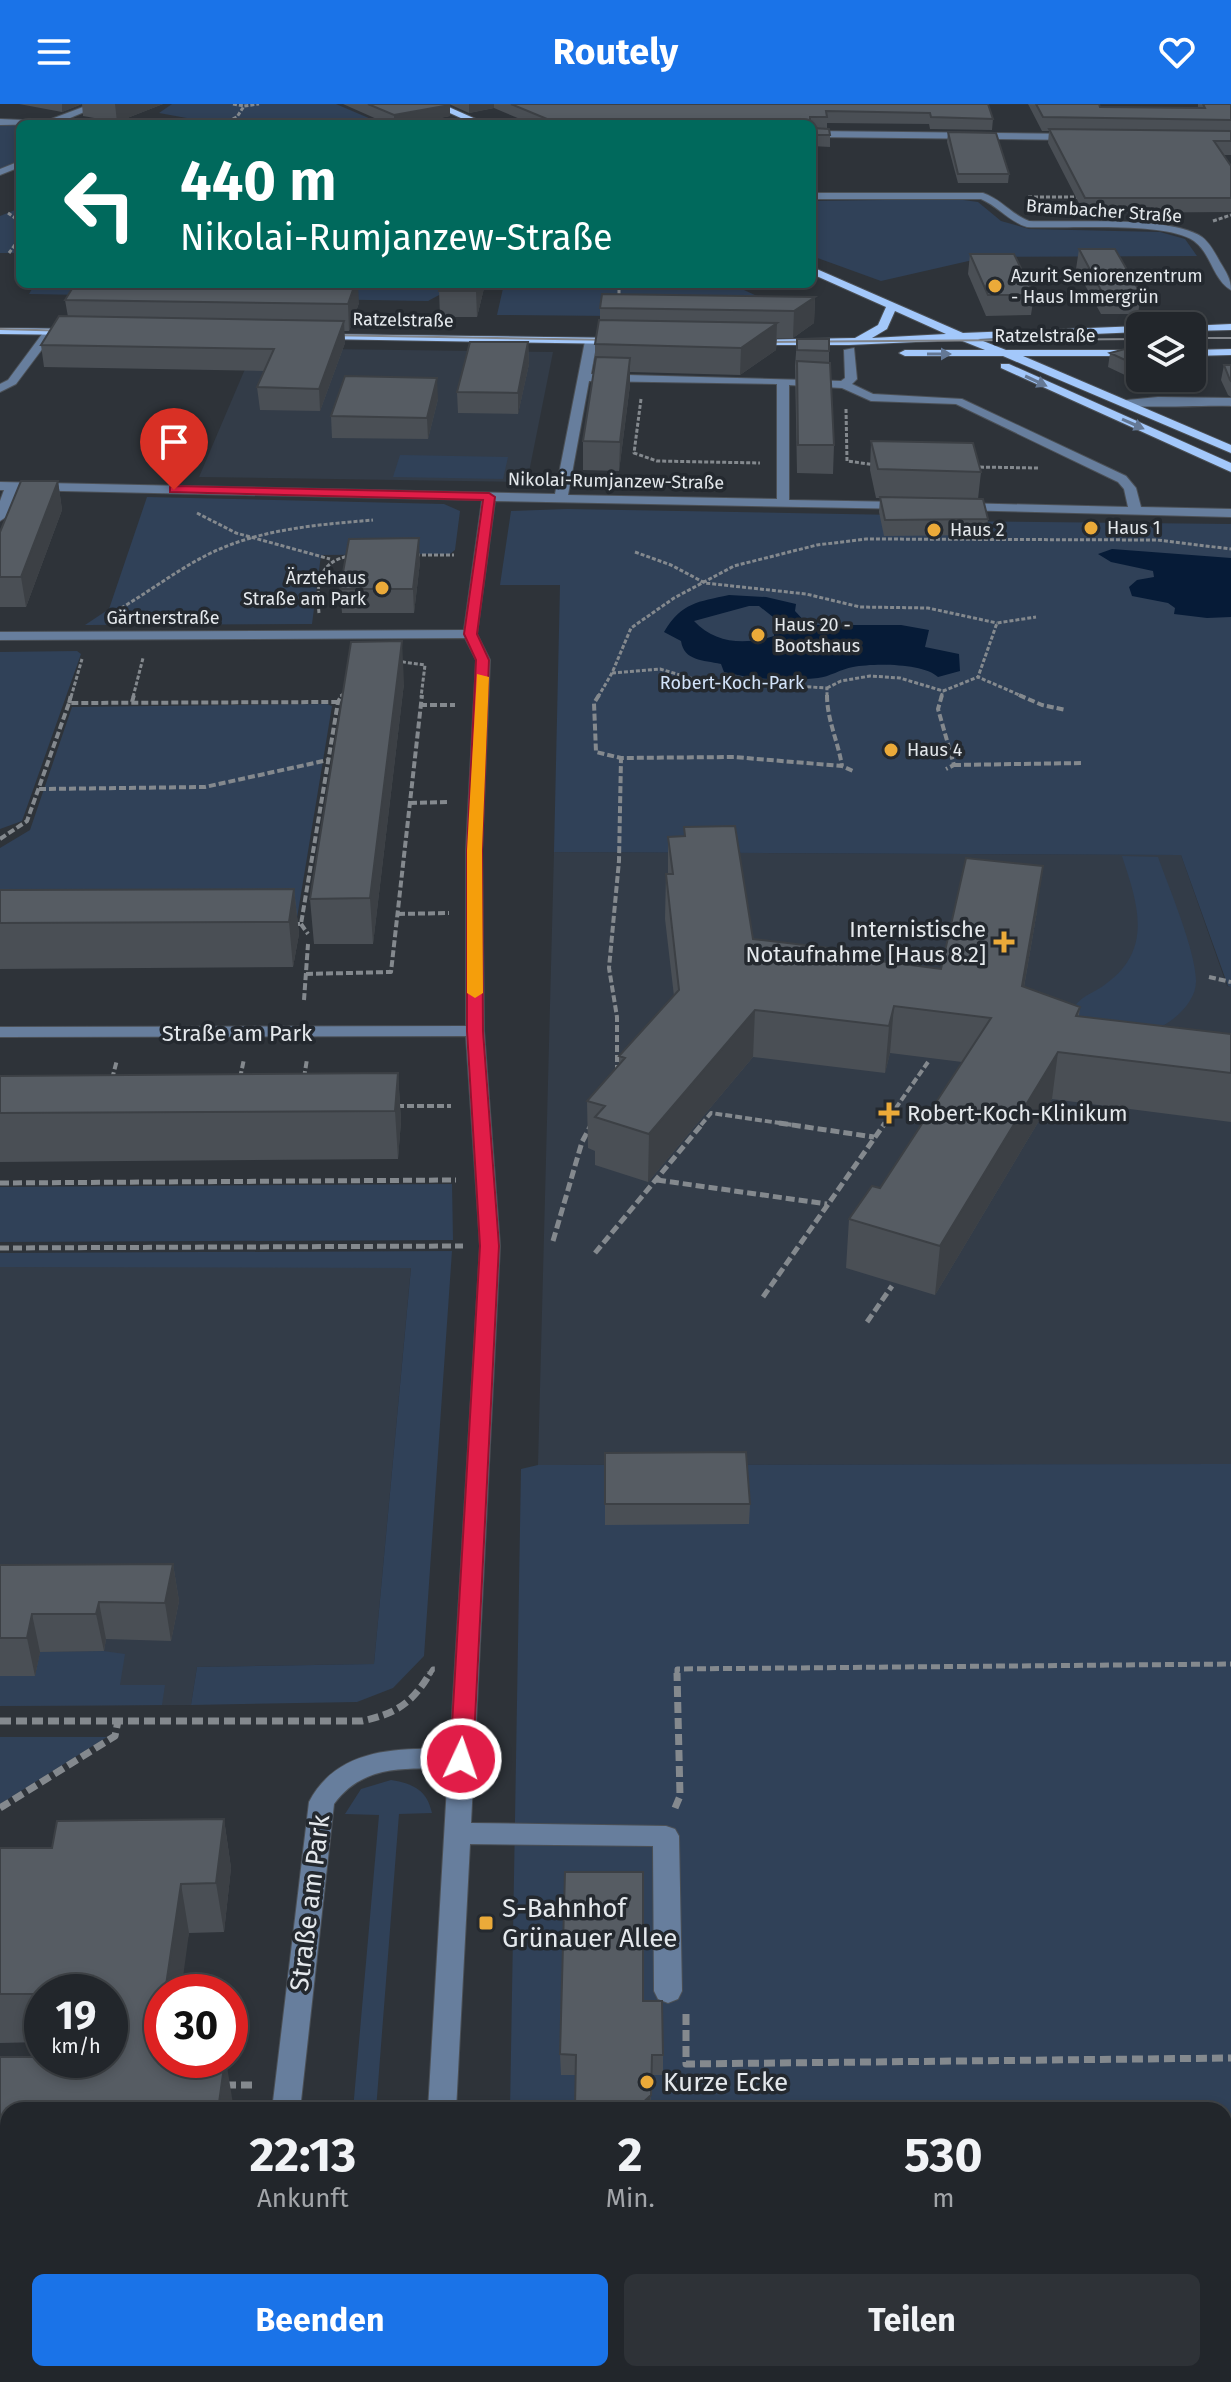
<!DOCTYPE html>
<html lang="de">
<meta charset="utf-8">
<style>
:root{--surface:#22262b;--page:#2e3237;--text:#f1f3f6;--muted:#a2a5a9;--line:#3f4347;--accent:#1a73e8}
body{margin:0;font-family:"Fira Sans",sans-serif;background:var(--page);color:var(--text);height:100vh;display:flex;flex-direction:column;font-size:30px;white-space:nowrap}
*{box-sizing:border-box;margin:0}
p{font-size:26px;color:var(--muted)}
.icon{flex:none;width:44px;height:44px;fill:none;stroke:currentColor;stroke-width:2;stroke-linecap:round;stroke-linejoin:round}
.map{position:relative;flex:1;overflow:hidden}
.drawer{position:absolute;left:0px;top:1998px;width:1232px;height:280px;display:flex;flex-direction:column;background:var(--surface);border-radius:24px 24px 0 0;box-shadow:0 4px 12px #0003,0 0 0 2px var(--line)}
.drawer>*{flex:none}
.guide{position:absolute;left:16px;top:16px;width:800px;height:168px;border-radius:12px;box-shadow:0 4px 12px #0003,0 0 0 2px var(--line);background:#00695c;color:#fff;overflow:hidden}
.buttons{position:absolute;left:1126px;top:208px;display:grid;gap:16px}
.buttons a{display:grid;place-items:center;width:80px;height:80px;border-radius:12px;background:var(--surface);box-shadow:0 4px 12px #0003,0 0 0 2px var(--line);font-size:40px}
.speed{position:absolute;left:24px;top:1870px;display:flex;gap:16px;font-size:40px;font-weight:700;text-align:center}
.speed>*{display:grid;place-content:center;width:104px;height:104px;border-radius:50%;background:var(--surface);box-shadow:0 4px 12px #0003,0 0 0 2px var(--line);line-height:1}
.speed small{font-size:20px;font-weight:400}
.speed .limit{border:12px solid #d22;background:#fff;color:#111}
.pin{position:absolute;display:grid;place-items:center;width:68px;height:68px;color:#fff;margin:-82px -34px;border-radius:50% 50% 50% 0;rotate:-45deg;box-shadow:0 0 8px #0007}
.pin .icon{rotate:45deg}
.me{position:absolute;width:88px;margin:-44px;rotate:3deg;stroke-linejoin:round;filter:drop-shadow(0 0 6px #0008)}
.turn{display:flex;align-items:center;gap:28px;height:168px;padding:0 32px;font-size:36px}
.turn .icon{width:104px;height:104px;stroke-width:2.5}
.turn b{display:block;font-size:56px;line-height:68px}
.eta{display:flex;justify-content:space-evenly;align-items:center;height:136px;text-align:center}
.eta b{font-size:48px;font-weight:700;line-height:56px}
.button{display:flex;gap:16px;margin-top:auto;padding:16px 32px}
.button a{flex:1;height:92px;border-radius:12px;background:var(--accent);color:#fff;font-size:32px;font-weight:700;line-height:92px;text-align:center}
.button a+a{background:var(--page);color:var(--text)}
header{display:flex;justify-content:space-between;align-items:center;height:104px;padding:0 32px;background:var(--accent);color:#fff;font-size:36px;font-weight:700}
.map>svg:first-child{display:block}
</style>
<header><svg class="icon" aria-label="menu" viewBox="0 0 24 24"><path d="M4 6h16M4 12h16M4 18h16"/></svg>Routely<svg class="icon" aria-label="heart" viewBox="0 0 24 24"><path d="M12 20l-8-8c-3-5 5-10 8-4 3-6 11-1 8 4z"/></svg></header>
<div class="map">
<svg width="1231" height="2278" viewBox="0 0 1231 2278">
<rect width="100%" height="100%" fill="#2e3339"/>
<path fill="#333c48" d="M254,244L553,248L527,378L199,373Z
M554,748L1181,751L1227,882L1231,883V1360L538,1361Z
M0,1163H411L374,1560L197,1563L191,1601L0,1602Z"/>
<path fill="#304158" d="M172,0H336L371,15L367,20H220L159,9Z
M0,18L20,20V60L0,68Z
M956,95L978,98L1001,117L1029,125L1160,128L1185,135L1197,152L986,153L881,177L812,152V97Z
M20,104V149H0V112Z
M35,180H443L441,190L428,197L29,190Z
M504,180H731L781,203L614,212L497,211Z
M400,351L508,353L503,375L393,373Z
M147,393L444,400L460,407L455,446L450,450L321,451L312,520L85,521L109,505Z
M567,405L899,411L935,417L1231,420V883L1228,882L1181,751L554,748L560,481H500L511,407Z
M77,547L81,550L22,717L0,725V548Z
M327,600L332,602L297,814L291,818L0,819V744L30,726L72,603Z
M1122,752L1158,753C1169,784 1195,845 1196,876C1197,899 1170,922 1149,927C1132,932 1106,926 1088,926L1073,905C1081,891 1095,889 1107,879C1154,844 1137,798 1122,752Z
M452,1080L453,1136L0,1138V1083Z
M452,1147L424,1552L393,1584L357,1598L191,1601L197,1563L374,1560L411,1164L0,1163V1149Z
M1231,1360V2278H506V2270H1224V2006H510L521,1365L538,1361Z
M103,1547L125,1550L120,1581H165L162,1601L0,1602V1572L35,1571L40,1548Z
M0,1633H107L0,1700Z
M391,1676C414,1680 427,1686 432,1709L399,1710L376,2006H353L379,1711L345,1710L361,1685Z
M0,2230H8V2270H362L356,2278H0Z"/>
<path fill="#061b37" fill-rule="evenodd" d="M1112,445L1231,454V513L1207,514L1174,510L1175,504L1168,499L1132,492L1129,483L1137,476L1154,473L1153,467L1111,458L1098,450Z
M729,491L766,493L796,500L795,507L808,521H901L929,526L925,543L959,550L960,567L938,573C924,559 873,559 853,563C841,565 829,573 818,574C787,577 755,576 724,568L721,560C703,556 684,557 681,537L664,528C682,498 698,498 729,491ZM749,502H759L773,513L774,532C746,541 715,540 694,517Z"/>
<g fill="none" stroke-linecap="round" stroke-linejoin="round">
<g stroke="#4b5056" stroke-width="2">
<path id="minor" d="M91,0H103L56,20L0,21V15L46,17Z
M812,27L1075,30L1080,33L1075,36L812,33Z
M20,57V63L0,71V65Z
M812,89H983C1001,95 1011,110 1029,117C1069,119 1171,111 1202,133C1210,139 1215,149 1220,158C1226,168 1231,175 1231,186C1213,176 1211,149 1194,137C1166,117 1065,125 1027,123C1008,117 999,103 981,95H812Z
M45,226L55,228L16,280L0,288V280L8,276Z
M591,234L597,237L591,270L841,277L845,274L844,246L854,244L857,275L852,280L873,290L962,295L1126,372L1136,384L1141,403L1231,405V413L955,406V400L960,399L1128,403L1124,385L1118,378L956,300L871,297L842,284L789,281V396L904,398L910,402L909,405L495,397L477,530L490,556L482,746L484,927L500,1142L471,1719L666,1722L675,1725L679,1732L682,1887L678,1895L668,1899L658,1895L654,1887L653,1742L470,1740L456,2006H428L448,1665C405,1664 362,1661 334,1700L300,2006H272L309,1698C337,1644 396,1644 450,1645L480,1142L466,932L0,933V923L466,922V746L476,556L465,534L0,536V528L464,526L482,396L17,386L6,413L0,417V397L4,386H0V378L555,390L585,237ZM589,277L777,280V395L568,391Z
M1158,293L1231,294V302C1214,301 1128,305 1121,300L1127,296Z"/>
</g>
<g stroke="#4b5056" stroke-width="2">
<path id="major" d="M430,0H442L487,20H474Z
M812,163L963,229L1140,222H1141L1140,228L978,235L1006,246H1140V252H1023L1231,341V349L1003,252H905L899,249L905,246H985L960,236L849,241H748L746,239L752,236L855,234L878,221L886,203L812,170ZM895,207L946,230L872,234L887,225Z
M1231,220V226L1192,227V222H1188Z
M0,224L76,225L82,228L76,231L0,230Z
M316,230L620,234L626,237L620,240L320,235L314,232Z
M1231,245V251L1192,252V246Z
M1001,260H1009L1231,359V368L1001,264Z"/>
</g>
<path stroke="#84898e" stroke-width="3" stroke-dasharray="4 2" stroke-linecap="butt" d="M233,0L244,2
M222,20L237,13L244,2L259,0
M1028,93H1082
M8,109L15,114L20,128
M1213,117L1231,111
M9,149L20,134
M619,180V195
M641,295L634,349L657,357L760,359
M846,305L847,357L876,361
M974,363L1040,364
M197,409L236,429L330,455
M635,448L671,461L705,479L806,490L860,503L928,504L997,519
M416,451H454
M116,507C146,490 174,468 205,452C257,425 316,421 373,416
M319,509C316,481 318,457 350,452
M396,557L425,561L421,593
M612,569L660,565L714,581L749,579L827,584V593
M827,584L841,577L870,572L900,574L943,587L978,573
M71,593L82,555
M133,593L143,554
M341,593L345,587
M598,593L612,569L631,524L674,494L734,462L817,441L866,435L1157,436L1231,445
M941,593L943,587
M1024,593L978,573L997,519L1036,513"/>
<path stroke="#84898e" stroke-width="4" stroke-dasharray="7 3" stroke-linecap="butt" d="M599,591L594,599L596,648L621,654L734,653L842,662L853,667
M827,591C827,616 838,637 842,662
M942,591L938,605L954,661L946,665
M1019,591L1042,601L1066,606
M132,598L134,591
M69,599L71,591
M420,601H455
M954,661L1083,659
M39,685L205,683L328,656
M410,699L449,698
M0,735L27,717L69,599L338,598
M398,810L449,809
M293,820H301L338,598L342,591
M301,820L308,830
M306,870L391,868L422,591
M1209,873L1231,878
M304,896L308,840
M617,968V913L609,864L619,757L621,654
M240,974L244,955
M304,974L307,955
M112,975L117,956
M397,1002H451
M701,1021L711,1009L793,1021
M884,1021L928,958"/>
<path stroke="#84898e" stroke-width="5" stroke-dasharray="9 4" stroke-linecap="butt" d="M779,1019L874,1033
M657,1076L827,1100
M0,1079L456,1076
M553,1137L582,1038L590,1023
M0,1144L463,1142
M595,1149L703,1019
M763,1193L885,1019
M867,1218L892,1182
M429,1571L433,1565H437
M677,1571V1565L1231,1560"/>
<path stroke="#84898e" stroke-width="7" stroke-dasharray="11 5" stroke-linecap="butt" d="M0,1617H362C395,1610 413,1599 430,1569
M0,1704L115,1632L118,1617
M675,1704L680,1692L677,1569
M686,1910V1960L1231,1954
M225,1981H255
M433,2270V2278"/>
<use href="#minor" fill="#677e9d" fill-rule="evenodd"/>
<use href="#major" fill="#a3c8fb" fill-rule="evenodd"/>
<path stroke="#81858b" stroke-width="2" d="M0,225L72,227
M324,231L616,236
M1192,234H1231
M756,238L1140,235"/>
</g>
<path fill="#4a4f55" d="M19,0H163L117,18L83,12L82,0L62,8Z
M343,0H447L450,12L410,20H388Z
M449,0H988L993,15L992,26L930,25L929,20L827,19V24L830,31V43L812,42V20H532L494,4L469,9Z
M1028,0H1099L1100,3L1198,4V0H1231V51H1224L1231,62V108L1084,109L1048,39L1049,27H1042Z
M948,28L1009,70L1008,79H958L947,38Z
M1079,145L1141,190L1138,210H1101L1076,165Z
M970,150L1034,191L1031,211L986,212L968,170Z
M441,180H485L477,213H440L439,187Z
M815,193L814,219L793,234H777L776,246L740,271L630,268V281L619,367L583,366V337L595,262V240L600,216V204Z
M65,196L359,199L349,227H344L345,239L320,307L260,306L257,283L264,267L44,263L41,241L68,213Z
M797,235L829,247V259L834,341L833,370L797,369L795,262Z
M528,238L529,260L518,310L458,309L457,288Z
M1140,241V274H1185L1186,276L1184,290H1165L1108,263L1110,249Z
M1224,261H1231V293L1228,291L1221,276Z
M438,295L428,335L332,334L331,312Z
M871,337L981,368L978,395L988,415L986,431L884,432L879,408L880,394H876L870,366Z
M58,377L62,406L26,503H0V428Z
M420,458L414,509H342L340,485Z
M404,579L373,840H314L310,795Z
M684,723L753,835L881,858L941,865L1037,807L1024,883L1080,903L1079,912L1231,930V1018L1052,995L935,1191L846,1164L849,1115L880,1084L962,958L890,949L885,969L753,953L648,1078L595,1061V1047L588,1044L587,997L619,962V952L674,892L665,815L666,770H668V733L684,732Z
M294,785L299,830L293,863L0,865V786Z
M398,969L401,1017L398,1055L0,1058V972Z
M605,1349L750,1400L749,1420L605,1421Z
M173,1460L179,1497L171,1537L106,1535L104,1547L40,1548L35,1572H0V1461Z
M224,1715L231,1764L224,1828L189,1829L162,1956L233,2000L8,2006V2230H0V1953L110,1956V1888H42V1938L0,1939V1744H52Z
M643,1897L663,1951V1971H652L650,2006H575L576,1971H561L560,1950Z"/>
<path fill="#3c4045" d="M62,0H82L62,8Z
M115,0H163L117,18Z
M469,0H494V4L469,9Z
M450,1V12L410,20H394V11Z
M355,180H358L359,199L349,227L348,200Z
M478,180H485L477,213L476,187Z
M815,193L814,219L793,234L794,207Z
M344,217L345,239L320,307L319,285Z
M777,219L776,246L740,271L741,244Z
M528,238L529,260L518,310V289Z
M630,254V281L619,367L620,338Z
M437,274L438,295L428,335L427,314Z
M58,377L62,406L26,503L21,473Z
M419,434L420,458L414,509L413,485Z
M402,537L404,579L373,840L370,794Z
M1043,762L1037,807L1016,929L1022,882Z
M294,785L299,830L293,863L289,818Z
M894,902L890,949L885,969L889,922Z
M755,906L753,953L648,1078L649,1030Z
M1058,948L1052,995L935,1191L940,1142Z
M398,969L401,1017L398,1055L395,1007Z
M173,1460L179,1497L171,1537L165,1499Z
M99,1498L106,1535L104,1547L96,1510Z
M32,1510L40,1548L35,1572L27,1534Z
M224,1715L231,1764L224,1828L216,1779Z
M181,1780L189,1829L181,1888H165Z
M162,1911V1956L156,1952Z
M652,1951L650,2006H638V2003Z
M225,1956H226L233,2000V2006H218Z"/>
<path fill="#565c63" stroke="#3c4045" stroke-width="2" d="M368,0H447L450,1L394,11Z
M511,0H988L993,15L931,13L930,9L826,7L827,13H810V20H559Z
M1036,0H1099L1100,3L1205,4L1203,0H1231V16L1043,13Z
M812,24L829,25L830,31H812Z
M1049,25L1231,27V37H1214L1231,62V94H1085Z
M948,28L996,29L1009,70H958Z
M1079,145H1115L1141,190H1103Z
M970,150H1014L1034,191H988Z
M75,180H355L348,200L65,196Z
M441,180H478L476,187H439Z
M602,190L815,193L794,207L600,204Z
M59,212L344,217L319,285L257,283L274,245L41,241Z
M599,216L777,219L741,244L595,240Z
M797,235H829V247L797,246Z
M470,238H528L518,289L457,288Z
M1140,241V263L1110,249Z
M596,253L630,254L620,338L583,337Z
M797,257L830,259L834,341H798Z
M1224,261H1231V277L1230,276Z
M345,272L437,274L427,314L331,312Z
M1164,274H1185L1186,276L1167,275Z
M871,337L973,339L981,368L878,365Z
M21,377H58L21,473H0V428Z
M880,393L983,395L988,415L885,416Z
M419,434L413,485H340L349,435Z
M402,537L370,794L310,795L351,538Z
M735,722L753,835L881,850L879,857L941,865L966,754L1043,762L1022,882L1080,903L1076,912L1231,930V969L1058,948L940,1142L849,1115L872,1082L880,1084L991,914L894,902L889,922L755,906L649,1030L595,1013L605,1002L587,997L625,954L619,952L679,886L666,770H673L668,733L685,732L684,723Z
M294,785L289,818L0,819V786Z
M398,969L395,1007L0,1009V972Z
M746,1348L750,1400H605V1349Z
M173,1460L165,1499L99,1498L96,1510H32L27,1534H0V1461Z
M224,1715L216,1779L181,1780L165,1888H162V1911L156,1952H162V1956H225L218,2006H8V2183H0V1953H42V1956H110V1888H42V1890H0V1744H52L57,1717Z
M565,1768H643V1897H662L663,1951H652L651,1991L638,2003H575L576,1951L560,1950Z"/>
<defs><path id="oneway-solid" d="M-6-.8H1V-3.2L6.5 0L1 3.2V.8H-6Z" transform="scale(2)"/></defs>
<g fill="#647895">
<use href="#oneway-solid" transform="translate(939 250)"/>
<use href="#oneway-solid" transform="translate(1036 277) rotate(25)"/>
<use href="#oneway-solid" transform="translate(1133 320) rotate(24)"/>
</g>
<path fill="#e11d48" stroke="#92132f" stroke-width="2" d="M174,382L489,389L495,393L477,530L489,556L482,746L483,927L499,1142L473,1655L469,1661L461,1664L453,1661L450,1655L480,1142L467,927V746L476,556L464,530L483,396L170,388V383Z"/>
<path fill="#f59e0b" d="M477,570L489,573L482,746L483,889L475,894L467,889V746Z"/>
<g fill="#ebaa39" stroke="#24292f" stroke-width="3">
<circle cx="995" cy="182" r="8"/>
<circle cx="1091" cy="424" r="8"/>
<circle cx="934" cy="426" r="8"/>
<circle cx="382" cy="484" r="8"/>
<circle cx="758" cy="531" r="8"/>
<circle cx="891" cy="646" r="8"/>
<path d="M1000 826h8v8h8v8h-8v8h-8v-8h-8v-8h8z"/>
<path d="M885 997h8v8h8v8h-8v8h-8v-8h-8v-8h8z"/>
<rect x="478" y="1811" width="16" height="16" rx="4"/>
<circle cx="647" cy="1978" r="8"/>
</g>
<g text-anchor="middle" dominant-baseline="central" stroke-width="7" stroke-linejoin="round" paint-order="stroke">
<g font-size="18" fill="#e4e8ec" stroke="#24292f">
<text transform="translate(1104 107) rotate(4)">Brambacher Straße</text>
<text transform="translate(403 216) rotate(1)">Ratzelstraße</text>
<text x="1045" y="232">Ratzelstraße</text>
<text transform="translate(616 377) rotate(1)">Nikolai-Rumjanzew-Straße</text>
<text x="163" y="514">Gärtnerstraße</text>
</g>
<g font-size="18" fill="#e4e8ec" stroke="#24292f" text-anchor="start">
<text x="1011" y="172">Azurit Seniorenzentrum<tspan x="1011" dy="21">- Haus Immergrün</tspan></text>
<text x="1107" y="424">Haus 1</text>
<text x="950" y="426">Haus 2</text>
<text x="366" y="474" text-anchor="end">Ärztehaus<tspan x="366" dy="21">Straße am Park</tspan></text>
<text x="774" y="521">Haus 20 -<tspan x="774" dy="21">Bootshaus</tspan></text>
<text x="907" y="646">Haus 4</text>
</g>
<g font-size="18" fill="#d2e3fa" stroke="#24292f">
<text x="732" y="579">Robert-Koch-Park</text>
</g>
<g font-size="22" fill="#e4e8ec" stroke="#24292f" text-anchor="end">
<text x="986" y="825">Internistische<tspan x="986" dy="25">Notaufnahme [Haus 8.2]</tspan></text>
<text x="907" y="1009" text-anchor="start">Robert-Koch-Klinikum</text>
</g>
<g font-size="22" fill="#e4e8ec" stroke="#24292f">
<text x="237" y="929">Straße am Park</text>
</g>
<g font-size="26" fill="#e4e8ec" stroke="#24292f">
<text transform="translate(310 1799) rotate(-83)">Straße am Park</text>
</g>
<g font-size="26" fill="#e4e8ec" stroke="#24292f" text-anchor="start">
<text x="502" y="1804">S-Bahnhof<tspan x="502" dy="30">Grünauer Allee</tspan></text>
<text x="663" y="1978">Kurze Ecke</text>
</g>
</g>
</svg>
<div class="buttons">
<a><svg class="icon" aria-label="layers" viewBox="0 0 24 24"><path d="M12 4l9 5-9 5-9-5zM3 14l9 5 9-5"/></svg></a>
</div>
<div class="speed"><div>19<small>km/h</small></div><div class="limit">30</div></div>
<div class="pin" style="left:174px;top:386px;background:#d93025"><svg class="icon" aria-label="arrive" viewBox="0 0 24 24"><path d="M6 21V4h12l-3 4 3 4H6"/></svg></div>
<svg class="me" style="left:461px;top:1655px" viewBox="-20 -20 40 40"><circle r="17" fill="#e11d48" stroke="#fff" stroke-width="3"/><path d="M0-11L8 9 0 5-8 9z" fill="#fff"/></svg>
<div class="guide">
<div class="turn"><svg class="icon" aria-label="left" viewBox="0 0 24 24"><path d="M17 20v-9H6M10 6l-5 5 5 5"/></svg><div><b>440 m</b>Nikolai-Rumjanzew-Straße</div></div>
</div>
<section class="drawer">
<div class="eta">
<div><b>22:13</b><p>Ankunft</p></div>
<div><b>2</b><p>Min.</p></div>
<div><b>530</b><p>m</p></div>
</div>
<div class="button"><a>Beenden</a><a>Teilen</a></div>
</section>
</div>
